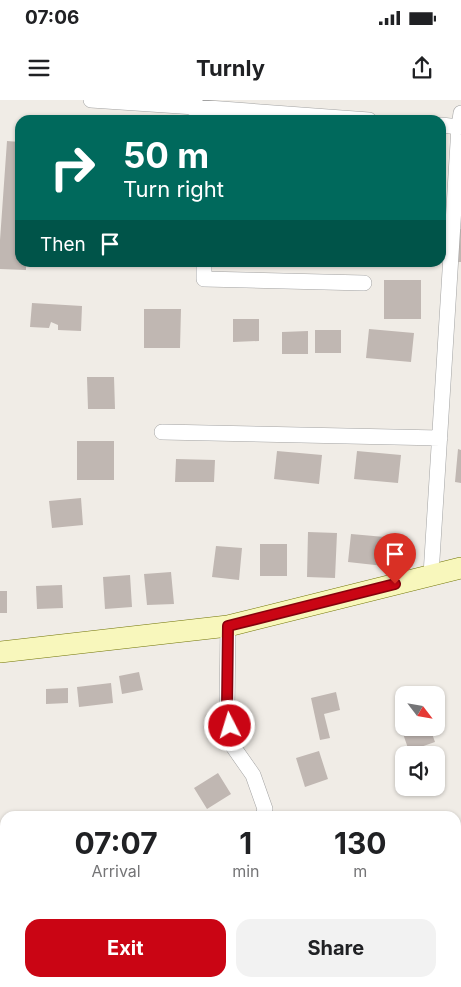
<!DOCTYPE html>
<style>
:root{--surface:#fff;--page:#f2f2f2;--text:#202124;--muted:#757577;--accent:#ca0514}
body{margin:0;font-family:Inter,sans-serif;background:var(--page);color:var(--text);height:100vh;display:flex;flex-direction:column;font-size:19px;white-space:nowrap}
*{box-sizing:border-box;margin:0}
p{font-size:16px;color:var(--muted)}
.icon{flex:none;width:28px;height:28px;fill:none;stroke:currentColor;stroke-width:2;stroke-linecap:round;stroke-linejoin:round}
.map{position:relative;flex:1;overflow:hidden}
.sheet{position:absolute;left:0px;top:711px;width:461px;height:176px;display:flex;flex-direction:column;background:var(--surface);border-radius:15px 15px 0 0;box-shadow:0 1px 4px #0004}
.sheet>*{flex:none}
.top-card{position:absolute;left:15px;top:15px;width:431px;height:152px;border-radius:15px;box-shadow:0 1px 4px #0004;background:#00695c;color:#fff;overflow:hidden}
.needle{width:32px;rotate:121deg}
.tools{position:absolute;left:395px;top:586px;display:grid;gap:10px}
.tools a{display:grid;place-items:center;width:50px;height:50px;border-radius:10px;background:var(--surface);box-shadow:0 1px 4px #0004;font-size:25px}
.pin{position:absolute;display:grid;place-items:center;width:42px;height:42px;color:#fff;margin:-51px -21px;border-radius:50% 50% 50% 0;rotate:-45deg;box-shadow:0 0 5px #0007}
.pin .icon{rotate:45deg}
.me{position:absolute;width:55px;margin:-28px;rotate:355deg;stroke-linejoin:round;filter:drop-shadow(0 0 4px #0008)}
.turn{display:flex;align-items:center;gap:18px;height:105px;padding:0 25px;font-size:22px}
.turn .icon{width:65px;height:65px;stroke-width:2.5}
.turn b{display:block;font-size:35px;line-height:42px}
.then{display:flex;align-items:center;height:48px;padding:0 25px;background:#0003;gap:10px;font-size:19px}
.eta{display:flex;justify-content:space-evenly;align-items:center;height:85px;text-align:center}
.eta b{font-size:30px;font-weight:700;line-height:35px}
.action{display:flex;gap:10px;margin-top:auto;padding:10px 25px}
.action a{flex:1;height:58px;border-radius:15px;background:var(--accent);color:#fff;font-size:20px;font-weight:700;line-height:58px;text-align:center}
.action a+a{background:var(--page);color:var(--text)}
.status{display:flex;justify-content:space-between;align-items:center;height:35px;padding:0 25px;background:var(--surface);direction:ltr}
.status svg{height:14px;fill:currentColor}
header{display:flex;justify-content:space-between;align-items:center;height:65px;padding:0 25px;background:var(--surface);font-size:22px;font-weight:700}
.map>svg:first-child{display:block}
</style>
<div class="status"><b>07:06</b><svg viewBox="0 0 49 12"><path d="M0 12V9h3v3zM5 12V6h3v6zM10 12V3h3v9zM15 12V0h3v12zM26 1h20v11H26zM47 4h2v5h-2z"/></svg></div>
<header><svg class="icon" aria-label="menu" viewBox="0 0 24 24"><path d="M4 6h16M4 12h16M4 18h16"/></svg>Turnly<svg class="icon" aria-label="share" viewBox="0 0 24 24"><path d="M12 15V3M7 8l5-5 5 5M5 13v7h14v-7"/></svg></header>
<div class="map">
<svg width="461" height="887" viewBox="0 0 461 887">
<rect width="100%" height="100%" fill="#f0ece6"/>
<path fill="#c0b7b2" d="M7,41L20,42V162H26V170L0,169V140Z
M457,129H461V162H455Z
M384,180H421V219H384Z
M32,203L82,206L81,231L58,230V225L51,222L49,228L30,227Z
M144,209H181L180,248H144Z
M233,219H259V241L233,242Z
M369,229L414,233L411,262L366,258Z
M315,230H341V253H315Z
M308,231V254H282V232Z
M87,277H114L115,309H88Z
M77,341H114V380H77Z
M458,349L461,350V383L455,382Z
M277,351L322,355L319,384L274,379Z
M357,351L401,355L398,383L354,379Z
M176,359L215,360L214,382H175Z
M81,398L83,425L52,428L49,401Z
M308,432L337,433L335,478L307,477Z
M351,434L396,438L393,467L348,462Z
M260,444H287V476H260Z
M216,446L242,448L239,480L212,477Z
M171,472L174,504L147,505L144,474Z
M130,475L132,507L105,509L103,477Z
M62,485L63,508L37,509L36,486Z
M0,491H7V513H0Z
M139,572L143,590L122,594L119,576Z
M111,583L113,603L79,607L77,587Z
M68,588V603L46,604V589Z
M336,592L340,610L324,614L330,638L320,640L311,598Z
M404,627L430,628L435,642L409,651L401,628Z
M319,651L328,679L305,687L296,658Z
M218,673L231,694L207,709L194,688Z
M79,882H95L97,887H66Z
M123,882H145L146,887H124Z"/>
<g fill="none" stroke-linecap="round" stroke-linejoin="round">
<g stroke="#a3a3a3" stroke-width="16">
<path id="street" d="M91,0L195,7V0
M197,20L195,7L369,20
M441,25L459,27L461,13
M204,162V179L364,183
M162,332L440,338
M431,475L459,27
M228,526L227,608L232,645L253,675L265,709L263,716
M456,855L461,853
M271,882L273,887
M374,887L386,882"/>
</g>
<g stroke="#727508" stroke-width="22">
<path id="secondary" d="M0,552L228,526L461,468"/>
</g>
<use href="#street" stroke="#fff" stroke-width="15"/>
<use href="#secondary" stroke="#f8f7bc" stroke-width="21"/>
</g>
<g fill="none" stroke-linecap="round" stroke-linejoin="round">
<g stroke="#83030d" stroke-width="12">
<path id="route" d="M230,626L227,608L228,526L395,484"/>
</g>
<use href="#route" stroke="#ca0514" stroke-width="9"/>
</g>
</svg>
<div class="tools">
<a><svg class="needle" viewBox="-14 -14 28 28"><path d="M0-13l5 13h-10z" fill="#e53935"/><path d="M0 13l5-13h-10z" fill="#757577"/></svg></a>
<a><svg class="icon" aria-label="sound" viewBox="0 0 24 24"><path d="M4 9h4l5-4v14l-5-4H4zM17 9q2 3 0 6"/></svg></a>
</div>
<div class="pin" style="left:395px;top:484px;background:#d93025"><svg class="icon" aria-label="arrive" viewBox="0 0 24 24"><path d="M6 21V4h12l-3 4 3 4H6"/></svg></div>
<svg class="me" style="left:230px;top:626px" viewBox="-20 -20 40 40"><circle r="17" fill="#ca0514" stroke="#fff" stroke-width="3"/><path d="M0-11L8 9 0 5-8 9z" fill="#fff"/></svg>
<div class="top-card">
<div class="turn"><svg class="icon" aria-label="right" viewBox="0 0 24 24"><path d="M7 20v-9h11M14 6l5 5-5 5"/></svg><div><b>50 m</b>Turn right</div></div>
<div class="then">Then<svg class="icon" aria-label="arrive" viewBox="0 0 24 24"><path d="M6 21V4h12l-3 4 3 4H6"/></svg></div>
</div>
<section class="sheet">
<div class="eta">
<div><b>07:07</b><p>Arrival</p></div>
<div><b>1</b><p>min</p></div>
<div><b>130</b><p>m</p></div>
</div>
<div class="action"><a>Exit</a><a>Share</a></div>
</section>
</div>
